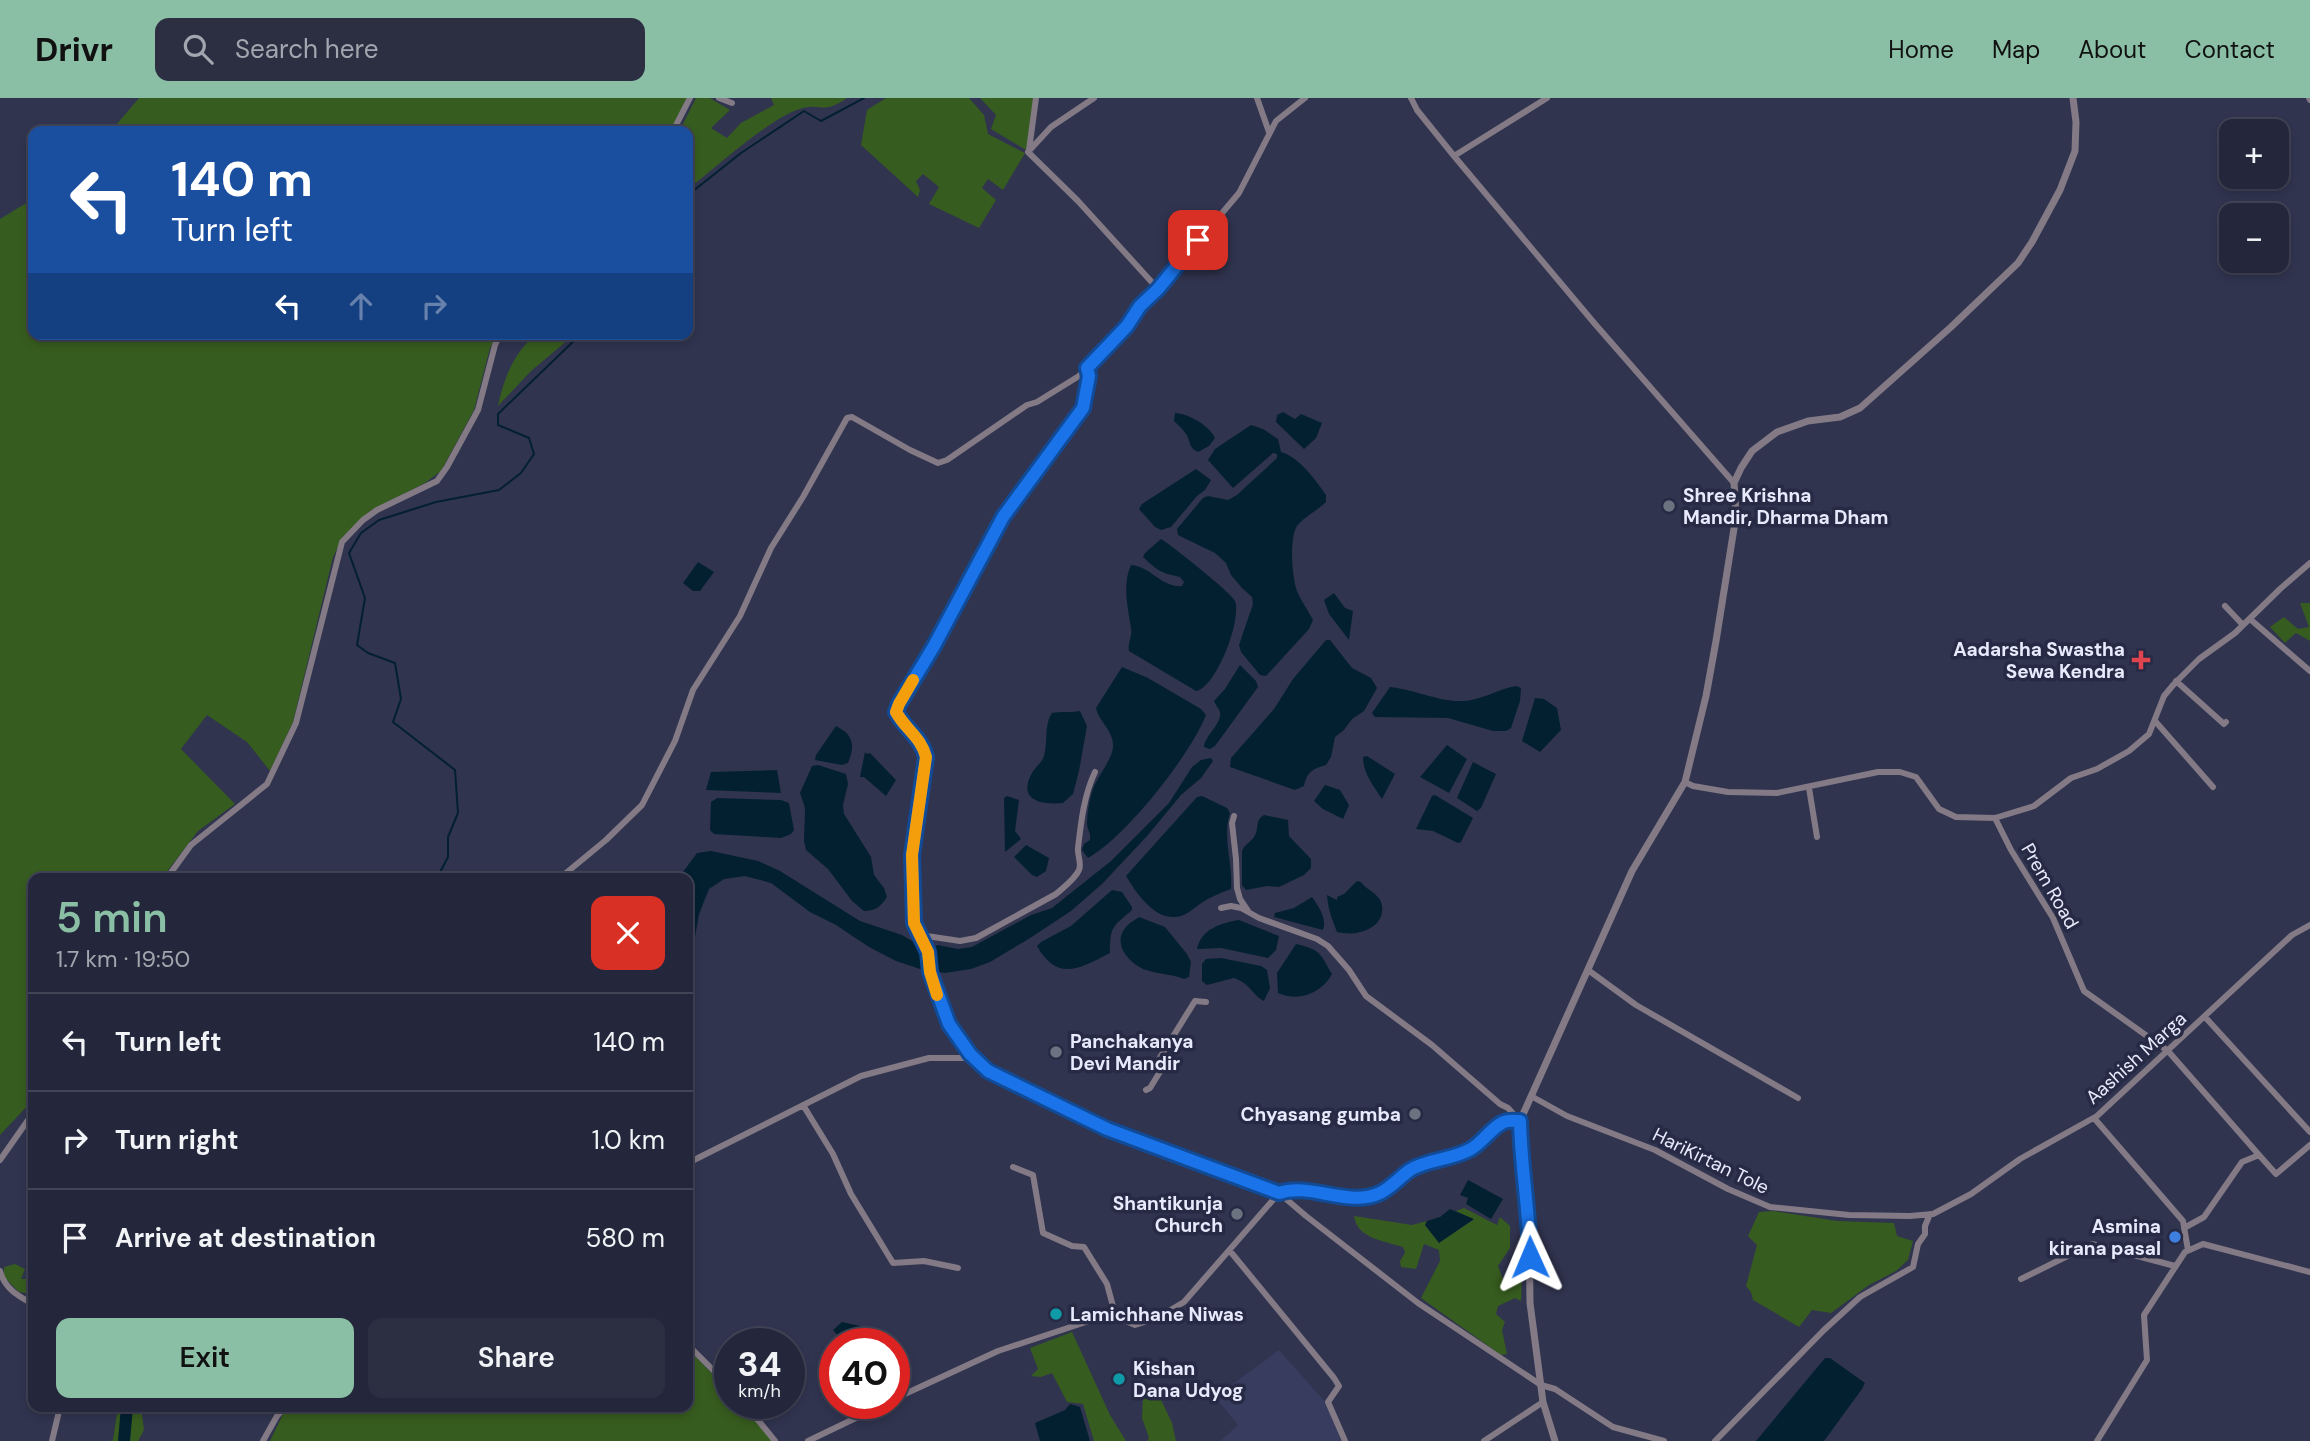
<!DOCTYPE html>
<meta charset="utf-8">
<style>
:root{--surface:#24273b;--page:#2c2f42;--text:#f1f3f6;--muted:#a3a5af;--line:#414455;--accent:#8abfa5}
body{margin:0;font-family:"DM Sans",sans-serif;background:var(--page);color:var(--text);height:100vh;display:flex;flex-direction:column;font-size:26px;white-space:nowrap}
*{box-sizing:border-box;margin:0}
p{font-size:23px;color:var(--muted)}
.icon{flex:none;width:38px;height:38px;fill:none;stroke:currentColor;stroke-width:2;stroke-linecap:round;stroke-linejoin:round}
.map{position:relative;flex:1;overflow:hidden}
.sheet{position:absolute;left:28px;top:775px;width:665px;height:539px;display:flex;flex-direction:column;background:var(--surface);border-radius:14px;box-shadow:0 4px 10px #0003,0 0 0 2px var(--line)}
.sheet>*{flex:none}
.guide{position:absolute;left:28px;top:28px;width:665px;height:214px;border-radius:14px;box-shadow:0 4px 10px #0003,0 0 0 2px var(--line);background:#1a4fa0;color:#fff;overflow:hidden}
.fabs{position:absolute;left:2219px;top:21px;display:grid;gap:14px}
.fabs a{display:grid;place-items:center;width:70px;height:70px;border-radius:14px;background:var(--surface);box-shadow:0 4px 10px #0003,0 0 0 2px var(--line);font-size:35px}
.speed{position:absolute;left:714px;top:1230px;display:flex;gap:14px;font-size:35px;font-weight:700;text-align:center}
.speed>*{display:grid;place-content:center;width:91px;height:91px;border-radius:50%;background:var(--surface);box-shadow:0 4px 10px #0003,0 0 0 2px var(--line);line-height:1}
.speed small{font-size:18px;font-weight:400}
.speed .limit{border:10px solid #d22;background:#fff;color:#111}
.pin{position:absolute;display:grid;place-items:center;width:60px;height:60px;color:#fff;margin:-30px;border-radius:14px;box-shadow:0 4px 10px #0006}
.me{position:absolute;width:77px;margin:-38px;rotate:359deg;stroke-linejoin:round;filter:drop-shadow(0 0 5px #0008)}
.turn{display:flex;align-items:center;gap:24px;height:147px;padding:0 28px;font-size:32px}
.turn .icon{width:91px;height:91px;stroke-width:2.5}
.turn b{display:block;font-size:49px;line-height:60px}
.lanes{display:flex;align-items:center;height:66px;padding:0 28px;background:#0003;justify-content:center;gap:35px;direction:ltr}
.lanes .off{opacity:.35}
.round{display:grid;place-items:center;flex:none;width:74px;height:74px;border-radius:14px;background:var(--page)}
.summary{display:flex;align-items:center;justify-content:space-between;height:119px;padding:0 28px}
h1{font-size:42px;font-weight:600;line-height:52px;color:var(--accent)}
.primary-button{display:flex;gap:14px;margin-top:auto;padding:14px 28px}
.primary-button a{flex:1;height:80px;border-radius:14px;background:var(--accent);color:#111;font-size:28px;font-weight:600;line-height:80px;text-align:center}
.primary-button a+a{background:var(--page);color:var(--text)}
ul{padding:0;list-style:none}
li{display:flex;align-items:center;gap:21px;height:98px;padding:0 28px;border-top:2px solid var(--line)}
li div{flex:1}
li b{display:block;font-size:26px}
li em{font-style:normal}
header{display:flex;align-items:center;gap:42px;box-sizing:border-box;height:98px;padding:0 35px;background:var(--accent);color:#111}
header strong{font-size:33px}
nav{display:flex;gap:38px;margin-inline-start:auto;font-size:24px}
.search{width:490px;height:63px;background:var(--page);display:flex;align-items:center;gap:18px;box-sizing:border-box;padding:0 24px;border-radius:14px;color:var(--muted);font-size:26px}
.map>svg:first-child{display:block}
</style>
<header>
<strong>Drivr</strong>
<div class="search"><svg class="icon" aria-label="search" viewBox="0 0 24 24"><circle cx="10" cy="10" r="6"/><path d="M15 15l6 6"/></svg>Search here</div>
<nav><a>Home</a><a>Map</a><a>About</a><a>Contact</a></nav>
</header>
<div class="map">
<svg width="2310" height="1343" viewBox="0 0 2310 1343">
<rect width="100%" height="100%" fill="#30344f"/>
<path fill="#383d5f" d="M1279,1252L1326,1305L1341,1343H1220L1238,1327L1215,1299Z"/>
<path fill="#375c1f" d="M139,0H688L670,33H111Z
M696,0H710L730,12L711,30L727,40L741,25L774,7L771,0H847C821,18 822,4 800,11C771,19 714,71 688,91V44L690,38L682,28Z
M886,0H969L984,17L988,36L1025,55L1003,92L988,81L982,90L996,102L979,130L929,106L939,89L923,76L916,83L920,92L918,99L861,47L867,12Z
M980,0H1035L1026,52L991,31L996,17Z
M33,101V236H498L490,250L474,312L441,373L425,385L370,413L343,439L333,459L293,624L270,673L247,644L207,617L181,651L235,706L198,733L162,780H33V1002L0,1037V121Z
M536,236H575L531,273L498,308C504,280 513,256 536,236Z
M2300,505H2310V543L2296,535L2285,545L2270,529L2284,519L2298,531L2309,529Z
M1464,1110L1497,1127L1500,1119L1510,1128V1150L1498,1168L1503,1181L1513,1187L1522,1179L1521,1203L1515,1200L1498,1208L1496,1216L1505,1224L1502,1232L1507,1256L1501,1257L1421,1200L1440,1163L1439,1152L1424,1146L1416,1171L1401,1169L1400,1163L1405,1155L1403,1149C1385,1143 1357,1141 1354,1118L1412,1127L1427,1123L1425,1127L1439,1144L1473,1122L1456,1113Z
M1773,1113L1837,1123L1894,1125L1897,1138L1913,1143L1908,1162L1896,1173L1869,1187L1831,1215L1812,1212L1799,1229L1753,1202L1751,1194L1746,1188L1757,1147L1748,1138L1759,1114Z
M15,1166L25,1171L21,1181H33V1196L19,1194L4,1179V1169Z
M1072,1234L1110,1317L1126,1343H1094L1083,1306L1067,1304L1052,1275L1041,1279L1031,1278L1038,1271L1030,1250Z
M688,1251L730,1294V1306H740L769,1337L772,1343H270L284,1314L294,1309H688Z
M1156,1291L1172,1325L1176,1343H1147L1149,1340L1142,1320L1143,1298Z
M118,1309H141L144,1332L138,1343H110L113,1342Z"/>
<path fill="#032031" d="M1283,314L1295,321L1301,316L1322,325L1316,340L1304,351L1276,324L1277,317Z
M1175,315C1189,316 1209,327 1215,340L1209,348L1198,354C1188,349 1191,344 1186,336C1183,331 1178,327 1174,323Z
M1251,327L1263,331L1278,341L1281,354C1300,360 1314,380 1326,397V404C1318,412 1304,419 1297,428C1289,440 1292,480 1297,493C1301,503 1308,512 1313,522L1309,531L1266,578L1260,577L1241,554L1239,547L1253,506L1252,499L1242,490L1231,477L1226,465L1215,455L1178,437L1177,431L1203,400L1208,398L1228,402L1237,397L1277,360V356L1273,355L1233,390L1208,362L1215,351Z
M1196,371L1211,382L1205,392L1197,398L1171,429L1161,432L1155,429L1139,411L1142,406Z
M1161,441C1170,446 1233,496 1235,503C1242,522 1216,590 1196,593L1129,553C1127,545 1133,538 1131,530C1128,510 1122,486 1131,467C1150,468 1162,490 1182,488L1184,484L1180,479C1161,475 1158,473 1143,459L1145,455Z
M698,464L714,474L700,493H693L683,485Z
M1334,495L1345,510L1353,513L1349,542L1329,516L1324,502Z
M1326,542H1330L1352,570L1371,580L1377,590L1364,613L1352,621L1344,632L1335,639L1331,659L1326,667C1312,671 1307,674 1304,688L1295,692L1230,669L1231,660L1274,611L1293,581Z
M1240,567L1256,583L1258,589L1215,648L1210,651L1204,649C1205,637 1222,626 1220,614C1219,610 1215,607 1214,603L1225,591Z
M1122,569L1148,580L1201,611L1206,617C1191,656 1125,740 1088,760L1082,752L1084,746L1090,742C1091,734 1088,734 1087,726C1087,716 1089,704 1092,694C1096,680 1112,662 1113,649C1114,633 1099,624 1096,610Z
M1516,588L1521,590L1520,603L1511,630L1506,633H1493L1448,620L1375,619L1372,615L1390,589C1412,591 1440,604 1462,603C1480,603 1498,591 1516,588Z
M1535,600L1544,601L1557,610L1561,632L1540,654L1522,643Z
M1080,613L1087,628L1079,673L1073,696L1063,705C1041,707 1017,702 1032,675C1036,668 1041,666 1044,658C1048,645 1044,626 1052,615C1061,613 1070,615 1080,613Z
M836,628C854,637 855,648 848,665L842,667L815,662L816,657Z
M1447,647L1467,661L1449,695L1420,679Z
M865,654L867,656L870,655L896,682L886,698L864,679H860Z
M1367,658L1395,676L1382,701C1373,687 1363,675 1363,659Z
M1211,660L1213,663L1201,680L1181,697L1148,737L1103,785L1071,813L1027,842L990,864L971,871L945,875L923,872L896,863L869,849L836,827L810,814L771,785L745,778L724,781L709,791L699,816L695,839L688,854V780H679L680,778L697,755L711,753L758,763L780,773L860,823L902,837L914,844L922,857H931L933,849L938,847L958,851L972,849L1031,817L1052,810L1111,763L1169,705L1192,669L1201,662Z
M1473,664L1496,676L1481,710L1477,713L1457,700Z
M818,667L846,676L848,686L843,707L844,716L871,759L874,777L884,790L887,799C881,808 876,813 864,813L852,803L828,771L806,752L804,743L805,710L800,695L812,668Z
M777,672L781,695L706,692L711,674Z
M1325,687L1340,692L1349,707L1343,721L1323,711L1314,703Z
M1435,697L1473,720L1461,744L1458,745L1433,733L1416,731L1432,698Z
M1007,698L1019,702L1015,733L1021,741L1005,754L1004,700Z
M1202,698L1227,710L1230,715C1222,741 1233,764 1231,791C1220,795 1210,799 1200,806C1194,810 1188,816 1181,818C1156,825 1137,796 1126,778L1197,699Z
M717,700L781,702L789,705L794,732L791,736L781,740L714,736L710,732L711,704Z
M1264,717L1288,722L1289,738L1311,761V770L1304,777L1279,789L1267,788L1246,792L1242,787V753C1245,746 1251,744 1254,739C1260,730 1254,723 1264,717Z
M1026,747L1049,760L1046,773L1037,779L1032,777L1014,759Z
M1357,783L1361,784C1366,792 1381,796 1382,808C1385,831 1355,839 1337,834C1332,821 1328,811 1327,797L1337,802V799L1344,796Z
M1112,792L1122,794L1132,809V812C1113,829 1110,827 1110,855C1080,870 1058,885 1037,848L1041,844L1071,828Z
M1312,799C1319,809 1327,820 1323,832L1274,819L1275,815L1294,810Z
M1139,819L1165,829L1187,856L1191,864L1189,879L1184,881C1171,876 1158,876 1146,872C1130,866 1111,846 1126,829C1129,825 1135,822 1139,819Z
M1239,822L1279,838L1276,852L1268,860L1221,850L1197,851C1201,831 1221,825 1239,822Z
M1296,846C1322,852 1320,856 1332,876C1321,896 1298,904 1278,895L1277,875Z
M1221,860L1261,868L1267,872L1270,890L1264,903C1251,896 1252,887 1234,880L1207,887L1202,883V866L1206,861Z
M1468,1082L1503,1101L1491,1121L1466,1106L1468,1100L1460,1097Z
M1450,1111L1474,1121L1439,1145L1425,1127L1427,1123L1440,1119Z
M842,1224L869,1230L877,1246H845L833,1232Z
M1825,1260H1830L1865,1285L1862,1291L1824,1343H1756Z
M1070,1306L1080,1309L1090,1343H1040L1035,1325L1065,1312Z"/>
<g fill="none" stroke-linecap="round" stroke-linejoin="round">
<path stroke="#032031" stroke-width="2" d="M688,97L741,55L804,13L821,23L864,0
M437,780L448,759V739L458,715L455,672L393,624L401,601L395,565L368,555L357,547L365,500L349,455L361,435L379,422L436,404L499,392L521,375L534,356L529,340L498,327V316L581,236"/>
<path stroke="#032031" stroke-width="12" d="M124,1343L127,1309"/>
<path stroke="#837a86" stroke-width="6" d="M719,0L732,5
M1257,0L1269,34
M1411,0L1417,12L1454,58L1595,226L1734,385
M2309,0L2310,2
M673,33L690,0
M1029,52L1036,0
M1028,54L1078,103L1158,191
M1028,54L1051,29L1094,0
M1454,58L1547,0
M1087,270L1089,278L1083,310L1003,419L934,548L899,606L896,614C906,632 921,639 926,659L912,756L914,825L928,854L930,874L949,927L970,956L987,973L1107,1031L1279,1095C1311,1084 1348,1110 1380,1095C1391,1090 1400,1079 1410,1072C1428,1061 1452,1062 1471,1051C1482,1045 1493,1028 1504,1024C1508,1022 1516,1023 1520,1023
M2225,508L2243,527
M2250,521L2310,573
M2176,583L2224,626L2226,624
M2155,623L2213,689
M1685,684L1693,688L1728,694L1777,695L1878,674H1900L1916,679L1939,711L1956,719L1995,720L2034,708L2071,680L2097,671L2129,653L2149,636L2164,598L2174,586L2199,561L2235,535L2280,491L2310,465
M1809,690L1817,739
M1234,718L1232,725L1236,761L1237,790L1240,801L1248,813
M1995,720L2011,752L2053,820L2084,893L2168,953L2259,1057
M167,780L191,747L267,686L296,625L342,444L363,422L377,412L437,383L447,369L478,312L495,247L500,236
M560,780L606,742L642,707L675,643L693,592L740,518L771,450L803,399L847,320L852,319L910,352L938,365L947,362L1027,307L1037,304L1079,278L1109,249L1141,208L1158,191L1239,95L1276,23L1305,0
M1221,810L1231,808L1241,810L1259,820L1317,841L1328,848L1349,872L1366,898L1432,947L1500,1006L1508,1010L1520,1023
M920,837L960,843L976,840L1056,796C1064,789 1075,781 1079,772C1082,765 1077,757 1078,750C1081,724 1084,697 1095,674
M1588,872L1636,907L1798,1000
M2205,919L2310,1034
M1146,992L1150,990L1166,964L1159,961L1195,903L1206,904
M1531,998L1567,1018L1655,1052L1728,1091L1770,1109L1849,1117L1910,1118L1933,1116L1971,1096L2020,1061L2097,1018L2292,837L2310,827
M803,1007L833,1056L851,1096L893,1165L924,1163L958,1170
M2094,1020L2183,1123L2188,1152
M0,1062L33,1015
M688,1065L861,978L929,960H974
M1013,1069L1033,1077L1043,1135L1072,1148L1084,1149L1107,1186L1114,1212L1110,1216
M2184,1130L2204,1119L2242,1064L2259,1057L2276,1076L2310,1047
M1230,1153L1334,1280L1339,1288L1328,1304L1345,1343
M0,1173C5,1191 18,1198 33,1206
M2021,1181L2092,1146L2175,1168
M688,1247L730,1289
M894,1301L998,1253L1110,1216L1135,1227L1157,1220L1184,1204L1279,1095L1306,1118L1418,1205L1541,1287L1555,1291L1613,1329L1664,1343
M745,1306L775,1343
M52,1343L60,1309
M263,1343L277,1318L285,1309
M808,1343L885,1306
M1484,1343L1543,1304
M1715,1343L1824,1232L1860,1199L1913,1169L1918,1146L1925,1136V1128L1930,1116
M2097,1343L2147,1262L2144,1217L2185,1154L2203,1146L2310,1174"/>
<path stroke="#837a86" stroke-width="7" d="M1555,1343L1543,1304L1530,1205L1529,1113L1521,1048L1520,1023L1632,773L1685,684L1706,598L1716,543L1736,418L1734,385L1741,370L1752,353L1777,334L1808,323L1840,319L1860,310L1951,229L2018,165L2032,144L2060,92L2075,53L2076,24L2073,0"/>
</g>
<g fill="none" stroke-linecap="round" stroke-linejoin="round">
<g stroke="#114b97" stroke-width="18">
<path id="route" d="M1198,142L1158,191L1140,208L1127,228L1087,270L1089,278L1083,310L1003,419L934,548L899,606L896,614C906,632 921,639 926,659L912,757L914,825L928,854L930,874L949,926L970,956L988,973L1107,1031L1279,1095C1311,1084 1348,1110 1380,1095C1391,1090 1400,1079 1410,1072C1428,1061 1452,1062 1471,1051C1482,1045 1493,1028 1504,1024C1508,1022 1516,1023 1520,1023C1521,1069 1529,1112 1530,1159"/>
</g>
<use href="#route" stroke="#1a73e8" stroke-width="12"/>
<path stroke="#f59e0b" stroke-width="12" d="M913,582L899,606L896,614C906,632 921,639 926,659L912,757L914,825L928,854L930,874L937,897"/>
</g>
<g fill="#6b7280" stroke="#262a44" stroke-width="2.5">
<circle cx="1669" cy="408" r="7"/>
<circle cx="1056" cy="954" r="7"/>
<circle cx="1415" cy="1016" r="7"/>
<circle cx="1237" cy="1116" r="7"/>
</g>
<path fill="#e0444e" stroke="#262a44" stroke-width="2.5" d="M2137.5 551.5h7v7h7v7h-7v7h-7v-7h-7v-7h7z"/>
<circle fill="#3f7fe0" stroke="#262a44" stroke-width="2.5" cx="2175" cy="1139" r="7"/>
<g fill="#0f9aa8" stroke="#262a44" stroke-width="2.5">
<circle cx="1056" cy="1216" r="7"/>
<circle cx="1119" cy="1281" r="7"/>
</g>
<g text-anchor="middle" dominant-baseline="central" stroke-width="7" stroke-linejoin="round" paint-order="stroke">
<g font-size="19" font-weight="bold" fill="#e7eafc" stroke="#262a44" text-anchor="start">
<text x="1683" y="397">Shree Krishna<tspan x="1683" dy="22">Mandir, Dharma Dham</tspan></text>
<text x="2125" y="551" text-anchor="end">Aadarsha Swastha<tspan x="2125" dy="22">Sewa Kendra</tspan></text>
<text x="1070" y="943">Panchakanya<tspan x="1070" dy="22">Devi Mandir</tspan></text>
<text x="1401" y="1016" text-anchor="end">Chyasang gumba</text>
<text x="1223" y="1105" text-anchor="end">Shantikunja<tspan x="1223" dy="22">Church</tspan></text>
<text x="2161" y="1128" text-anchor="end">Asmina<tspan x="2161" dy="22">kirana pasal</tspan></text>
<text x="1070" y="1216">Lamichhane Niwas</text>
<text x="1133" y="1270">Kishan<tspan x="1133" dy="22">Dana Udyog</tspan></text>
</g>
<g font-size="19" fill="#e7eafc" stroke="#262a44">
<text transform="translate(2050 788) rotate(60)">Prem Road</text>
<text transform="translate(2136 960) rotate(-42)">Aashish Marga</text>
<text transform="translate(1711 1063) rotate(26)">HariKirtan Tole</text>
</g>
</g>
</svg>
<div class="fabs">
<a>+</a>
<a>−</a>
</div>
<div class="speed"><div>34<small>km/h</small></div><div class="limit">40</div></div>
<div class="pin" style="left:1198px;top:142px;background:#d93025"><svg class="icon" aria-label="arrive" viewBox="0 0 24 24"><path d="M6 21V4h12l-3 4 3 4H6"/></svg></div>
<svg class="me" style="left:1530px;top:1159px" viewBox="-20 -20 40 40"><path d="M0-17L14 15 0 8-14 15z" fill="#1a73e8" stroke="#fff" stroke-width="4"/></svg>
<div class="guide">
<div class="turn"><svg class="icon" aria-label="left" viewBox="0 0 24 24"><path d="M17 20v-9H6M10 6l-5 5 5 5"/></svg><div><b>140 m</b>Turn left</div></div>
<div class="lanes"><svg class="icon" aria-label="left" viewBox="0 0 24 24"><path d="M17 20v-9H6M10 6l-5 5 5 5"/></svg><svg class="icon off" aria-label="ahead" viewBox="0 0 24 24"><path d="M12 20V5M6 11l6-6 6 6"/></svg><svg class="icon off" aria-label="right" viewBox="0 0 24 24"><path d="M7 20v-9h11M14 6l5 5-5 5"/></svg></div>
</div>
<section class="sheet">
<div class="summary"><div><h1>5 min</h1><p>1.7 km · 19:50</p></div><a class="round" style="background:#d93025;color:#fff"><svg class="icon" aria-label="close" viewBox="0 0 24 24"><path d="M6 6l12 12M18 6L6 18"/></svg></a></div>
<ul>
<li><svg class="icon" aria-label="left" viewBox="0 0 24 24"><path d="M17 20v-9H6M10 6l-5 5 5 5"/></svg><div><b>Turn left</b></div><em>140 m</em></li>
<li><svg class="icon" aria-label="right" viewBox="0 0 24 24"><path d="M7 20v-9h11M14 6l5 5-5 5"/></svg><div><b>Turn right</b></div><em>1.0 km</em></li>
<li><svg class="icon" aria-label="arrive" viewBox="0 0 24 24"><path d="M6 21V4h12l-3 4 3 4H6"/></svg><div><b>Arrive at destination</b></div><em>580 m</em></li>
</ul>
<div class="primary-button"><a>Exit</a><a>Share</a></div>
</section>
</div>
